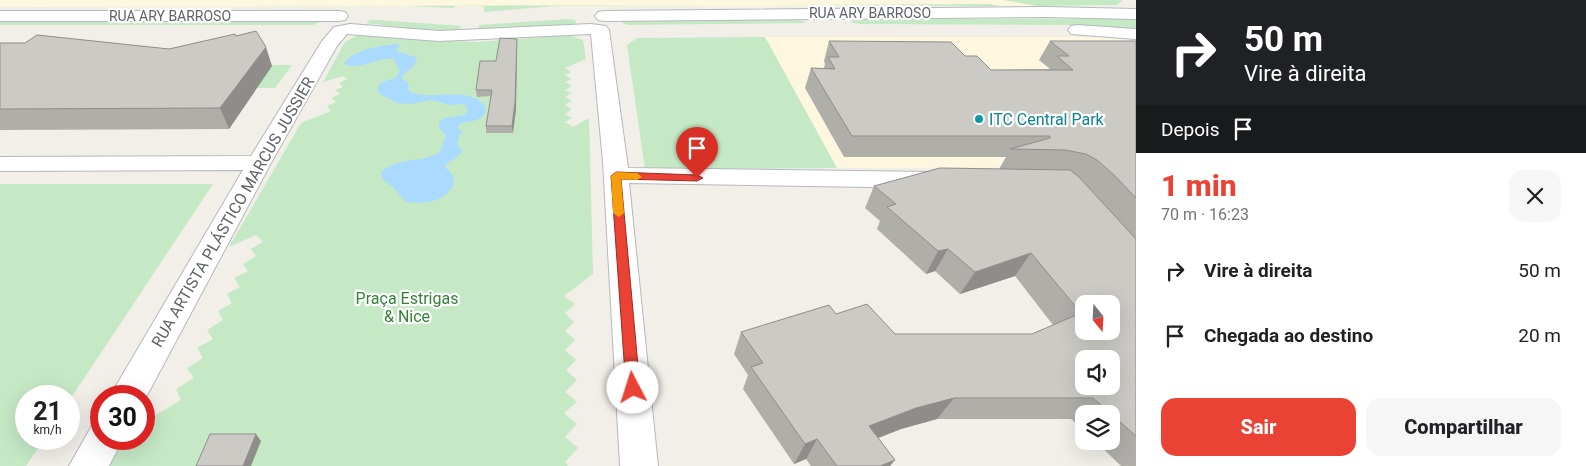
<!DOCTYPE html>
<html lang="pt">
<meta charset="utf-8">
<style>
:root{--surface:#fff;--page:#f6f6f6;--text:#202124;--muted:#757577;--accent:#ea4335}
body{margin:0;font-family:Roboto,sans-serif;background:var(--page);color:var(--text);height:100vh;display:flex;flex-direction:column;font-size:19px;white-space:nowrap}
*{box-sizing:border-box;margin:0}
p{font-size:16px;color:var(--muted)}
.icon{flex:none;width:28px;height:28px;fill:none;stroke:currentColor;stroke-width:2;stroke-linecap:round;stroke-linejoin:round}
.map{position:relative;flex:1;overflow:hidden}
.side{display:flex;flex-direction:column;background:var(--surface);width:450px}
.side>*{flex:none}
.hud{background:#202124;color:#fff;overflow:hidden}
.needle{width:32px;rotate:162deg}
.buttons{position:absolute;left:1075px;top:295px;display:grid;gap:10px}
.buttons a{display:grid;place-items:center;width:45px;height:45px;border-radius:10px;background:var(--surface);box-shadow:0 5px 20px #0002;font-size:25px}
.speed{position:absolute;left:15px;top:385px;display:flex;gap:10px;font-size:25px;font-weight:700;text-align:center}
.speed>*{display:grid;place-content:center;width:65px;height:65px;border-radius:50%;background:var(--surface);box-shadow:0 5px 20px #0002;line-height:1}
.speed small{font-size:12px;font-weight:400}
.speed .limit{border:8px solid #d22;background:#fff;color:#111}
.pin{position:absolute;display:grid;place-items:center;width:42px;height:42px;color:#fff;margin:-51px -21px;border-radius:50% 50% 50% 0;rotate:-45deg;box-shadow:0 0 5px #0007}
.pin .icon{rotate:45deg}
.me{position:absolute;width:55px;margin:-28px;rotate:355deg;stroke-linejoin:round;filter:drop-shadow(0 0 4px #0008)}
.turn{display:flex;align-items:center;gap:18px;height:105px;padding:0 25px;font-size:22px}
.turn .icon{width:65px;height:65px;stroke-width:2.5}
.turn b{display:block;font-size:35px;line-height:42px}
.then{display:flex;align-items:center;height:48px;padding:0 25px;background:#0003;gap:10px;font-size:19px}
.round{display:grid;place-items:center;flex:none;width:52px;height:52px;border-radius:15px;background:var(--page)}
.summary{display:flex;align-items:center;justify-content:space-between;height:85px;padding:0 25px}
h1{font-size:30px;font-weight:800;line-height:38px;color:var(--accent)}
.action{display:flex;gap:10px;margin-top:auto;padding:10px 25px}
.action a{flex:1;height:58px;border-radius:15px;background:var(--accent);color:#fff;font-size:20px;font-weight:800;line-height:58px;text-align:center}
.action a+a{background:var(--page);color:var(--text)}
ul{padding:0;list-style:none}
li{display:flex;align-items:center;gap:15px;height:65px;padding:0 25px}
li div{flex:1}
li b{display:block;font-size:19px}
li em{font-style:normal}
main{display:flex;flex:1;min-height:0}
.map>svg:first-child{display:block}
</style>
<main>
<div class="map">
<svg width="1136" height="466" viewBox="0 0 1136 466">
<rect width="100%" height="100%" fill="#f1efe8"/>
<path fill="#fef7e0" d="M0,0H1123L1117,5L1037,6L0,7Z
M765,37H1101L1136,41V167L837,168Z"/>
<path fill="#c5e8c5" d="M1004,0H1123L1117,5L1037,6Z
M989,4L1000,6L761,5Z
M723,5L554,6L484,12V6H455L454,8L408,6L23,7Z
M568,19L575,20L576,24L534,28L478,31L479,25Z
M627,19L798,20L804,21L805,23L628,25L622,23Z
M854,19H1136V31L1079,25L859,24L851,22Z
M0,20L319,21L320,22L313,25H0Z
M370,20H377L461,26L459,31L406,28L366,23Z
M366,35L398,39L477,42L569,35L583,40L586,59L565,68L571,72L565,75L572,79L565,82L572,86L565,90L572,93L565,97L572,101L565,105L572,109L565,114L572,118L565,122L573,127L589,118L593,274L564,296L575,304L565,313L574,322L565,331L575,340L565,350L576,360L566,370L577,380L565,392L577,402L564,413L577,424L565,437L578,448L565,462L568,466H106L121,439H144V422L181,400L176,389L194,378L187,368L203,358L197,348L213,339L207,330L223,320L218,311L232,303L227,294L240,287L234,278L248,271L243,264L256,256L251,249L263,242L256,235L229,247L301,123L331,111L327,106L336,102L331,98L340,94L335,90L343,87L339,83L347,79L343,76L323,82L345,42L356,36Z
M765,37L837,168L645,169L627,45L637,38Z
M269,65H292L275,88H252Z
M0,184H213L69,401V396H26V439H44L26,466H0Z"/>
<path fill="#aadaff" d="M400,44L396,51L415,57L417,60C414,68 406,71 401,78L408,83L409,91C431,103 470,83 486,108C484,123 470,120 459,124L458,129L463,132L460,134L457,144L463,152L444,166L452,174L454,183C445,203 425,204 406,202L392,186L383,180L381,172C400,156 420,164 440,152L446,135L439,128V123L444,118L464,115L467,113V107L464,104L450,105L431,100L411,104L397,103L380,94L377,90L380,83L395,78L400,71L394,59C377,57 361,71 344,64C351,50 385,44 400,44Z"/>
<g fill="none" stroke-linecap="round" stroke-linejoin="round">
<g stroke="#b5b8bc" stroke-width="2">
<path id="street" d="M1046,7L1136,9V19L1046,17L604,21L598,20L595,16L598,12L604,11Z
M0,11H339L345,12L348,16L345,20L339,21H0Z
M350,24L439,31L591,24L606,26L609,30L628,168L934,172L943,175L946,180L943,185L934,188L629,183L658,466H620L603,162L591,34L439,41L347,34L337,46L271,163L144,401V396H110L243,170L0,171V157L251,156L322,41L334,27Z
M1077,25L1136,29V39L1071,34L1068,30L1071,26Z
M101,423V439H123L109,466H69L91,427Z"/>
</g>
<use href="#street" fill="#fff" fill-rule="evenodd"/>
</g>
<path fill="#afaea9" d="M236,36L272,66L229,129L0,130V43L169,49Z
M517,39L516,109L513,133H486V126L491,96L477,97L476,90Z
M829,41L965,56L991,70L1050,69L1039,60L1050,41H1136V466H1121L1095,441H1111V414H1084V431L1071,419H937L901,429L878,438L890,466H811L806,459L794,464L743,389L748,375L734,354L741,332L836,314L895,334H1032L1053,325L1015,276L960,294L935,271L926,274L877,229L880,221L865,208L874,186L999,169L1006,157H844L805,88L811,68H824L825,64L824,61Z"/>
<path fill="#8f8d8a" d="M517,39L516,109L513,133L512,126Z
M266,47L272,66L229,129L220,108Z
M948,249L935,271L926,274L938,251Z
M1031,253L1015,276L960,294L975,272Z
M954,398L937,419L901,429L855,447L869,426L916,408Z
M256,434L261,441L251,466H243Z
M817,439L806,459L794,464L805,444Z
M895,460L890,466H880Z"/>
<path fill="#cccac5" stroke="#8f8d8a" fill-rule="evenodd" d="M256,31L266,47L220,108L0,109V43H25L37,35L169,49L235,34L236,36Z
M500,38L517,39L515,103L512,126H486L492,90H476L480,61H496Z
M829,41L951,42L965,56H977L991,70H1073L1057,56H1069L1050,41H1136V198L1115,176L1097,160L1086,154L1065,150L1010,149L1050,138V136H852L811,68L835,69L828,57H839Z
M940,168L1070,170L1079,177L1136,239V436L1093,398H954L916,408L869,426L895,460L880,466H837L817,439L805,444L751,367L763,363L741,332L829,305L836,314L867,304L895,334H1032L1081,313L1031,253L975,272L948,249L938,251L887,207L896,204L874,186ZM1084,304H1111V331H1084ZM1084,359H1111V386H1084Z
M210,434H256L243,466H196Z"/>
<path fill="#ea4335" stroke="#982c22" d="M616,172L697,175L703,178L697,181L621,179L640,388L638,393L633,395L628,393L626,388L611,176Z"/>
<path fill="#f59e0b" d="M616,172L637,173L642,177L637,180L621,179L624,213L619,217L613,213L611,176Z"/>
<circle fill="#0f9aa8" stroke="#fff" stroke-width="2" cx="979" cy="119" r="5"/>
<g text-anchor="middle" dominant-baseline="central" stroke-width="4.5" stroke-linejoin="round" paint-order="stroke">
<g font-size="14" fill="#5f6368" stroke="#fff">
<text x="870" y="13">RUA ARY BARROSO</text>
<text x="170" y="16">RUA ARY BARROSO</text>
</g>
<g font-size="16" fill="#0d838f" stroke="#fff" text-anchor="start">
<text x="989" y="119">ITC Central Park</text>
</g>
<g font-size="16" fill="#5f6368" stroke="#fff">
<text transform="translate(233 212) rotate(-60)">RUA ARTISTA PLÁSTICO MARCUS JUSSIER</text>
</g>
<g font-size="16" fill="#348238" stroke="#fff">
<text x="407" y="298">Praça Estrigas<tspan x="407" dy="18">&amp; Nice</tspan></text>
</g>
</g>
</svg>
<div class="buttons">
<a><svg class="needle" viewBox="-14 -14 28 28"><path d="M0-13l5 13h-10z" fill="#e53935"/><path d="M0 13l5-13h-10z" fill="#757577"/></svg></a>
<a><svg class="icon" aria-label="sound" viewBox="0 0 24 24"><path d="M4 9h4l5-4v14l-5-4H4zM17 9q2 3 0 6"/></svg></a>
<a><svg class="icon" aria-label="layers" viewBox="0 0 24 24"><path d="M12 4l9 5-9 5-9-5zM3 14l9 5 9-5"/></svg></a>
</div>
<div class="speed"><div>21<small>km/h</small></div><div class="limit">30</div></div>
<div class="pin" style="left:697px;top:178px;background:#d93025"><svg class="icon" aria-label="arrive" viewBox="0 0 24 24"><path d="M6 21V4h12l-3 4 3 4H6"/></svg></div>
<svg class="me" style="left:633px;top:388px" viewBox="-20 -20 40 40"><circle r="19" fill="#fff"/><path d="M0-13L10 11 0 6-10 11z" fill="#ea4335"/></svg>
</div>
<section class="side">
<div class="hud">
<div class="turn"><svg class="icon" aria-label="right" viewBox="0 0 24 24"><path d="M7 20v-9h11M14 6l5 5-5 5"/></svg><div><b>50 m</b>Vire à direita</div></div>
<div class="then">Depois<svg class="icon" aria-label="arrive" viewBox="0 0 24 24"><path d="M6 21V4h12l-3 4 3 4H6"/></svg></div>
</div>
<div class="summary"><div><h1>1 min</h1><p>70 m · 16:23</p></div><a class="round"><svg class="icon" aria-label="close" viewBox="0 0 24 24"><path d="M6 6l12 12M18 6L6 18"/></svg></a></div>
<ul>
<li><svg class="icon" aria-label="right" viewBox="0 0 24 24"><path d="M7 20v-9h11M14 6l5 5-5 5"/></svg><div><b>Vire à direita</b></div><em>50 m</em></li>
<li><svg class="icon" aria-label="arrive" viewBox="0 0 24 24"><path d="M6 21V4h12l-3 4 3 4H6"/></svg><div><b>Chegada ao destino</b></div><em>20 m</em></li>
</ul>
<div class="action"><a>Sair</a><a>Compartilhar</a></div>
</section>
</main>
